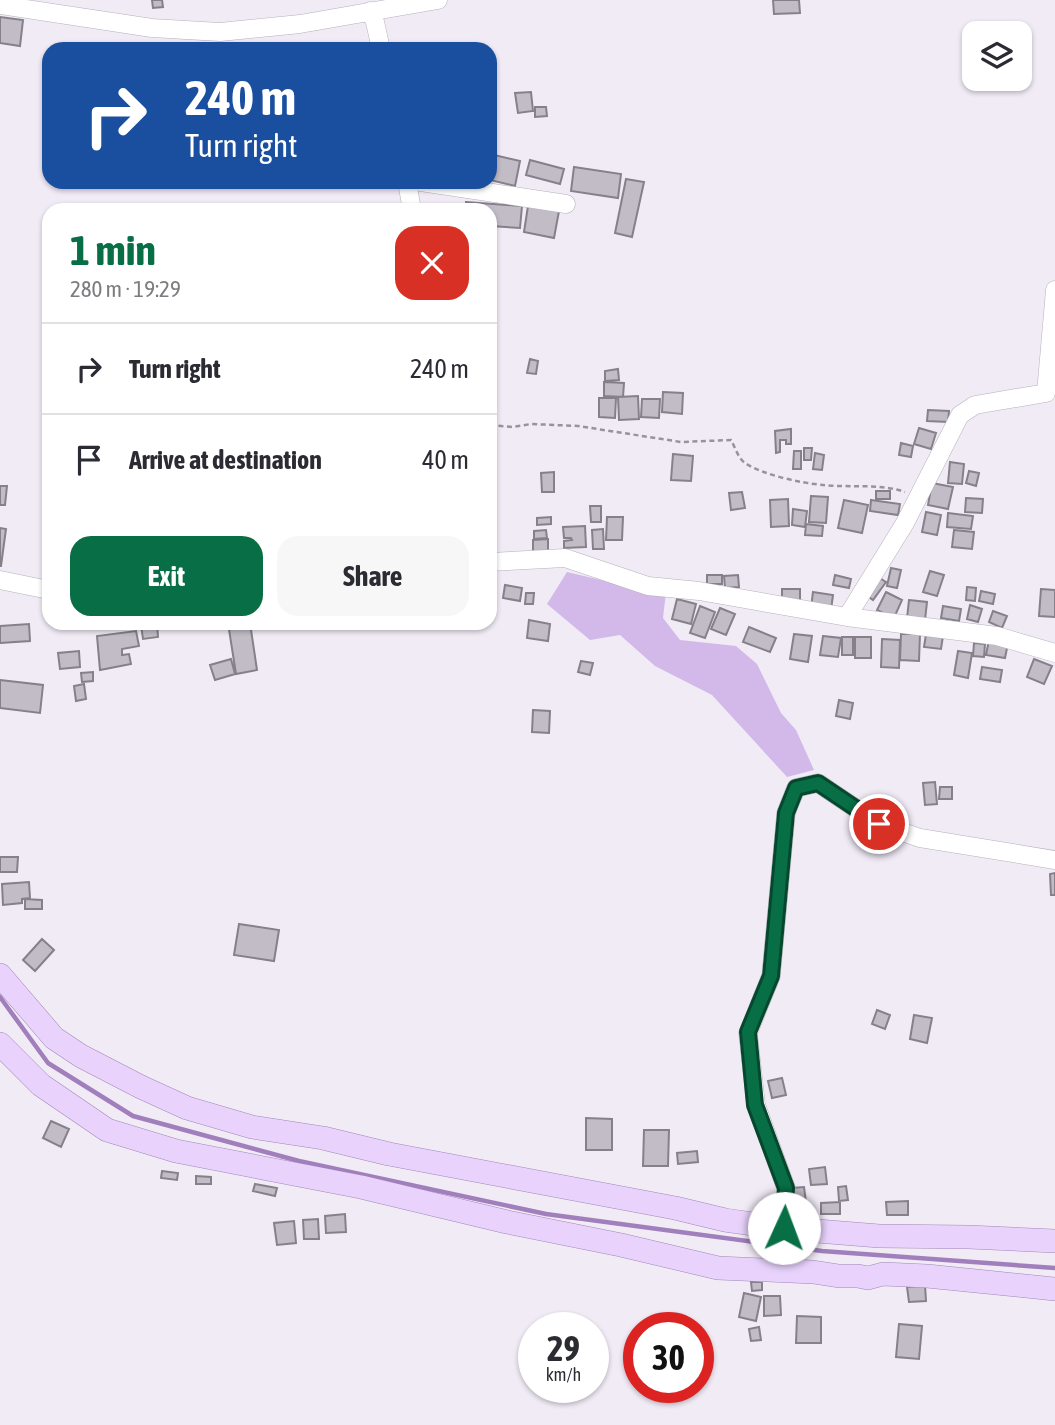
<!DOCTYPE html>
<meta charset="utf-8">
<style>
:root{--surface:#fff;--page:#f7f7f7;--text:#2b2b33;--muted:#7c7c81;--line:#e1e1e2;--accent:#086e45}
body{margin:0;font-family:"Asap Condensed",sans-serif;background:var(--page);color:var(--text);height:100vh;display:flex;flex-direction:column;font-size:26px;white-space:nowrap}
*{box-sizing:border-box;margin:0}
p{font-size:23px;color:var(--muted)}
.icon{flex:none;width:38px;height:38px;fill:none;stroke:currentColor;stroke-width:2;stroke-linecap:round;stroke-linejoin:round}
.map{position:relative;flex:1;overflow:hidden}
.details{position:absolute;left:42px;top:203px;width:455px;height:427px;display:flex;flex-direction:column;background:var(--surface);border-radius:21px;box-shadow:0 2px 5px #0004}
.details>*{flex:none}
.hud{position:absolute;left:42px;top:42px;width:455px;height:147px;border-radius:21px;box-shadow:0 2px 5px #0004;background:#1a4fa0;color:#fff;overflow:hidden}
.fabs{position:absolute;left:962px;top:21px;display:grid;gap:14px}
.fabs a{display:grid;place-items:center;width:70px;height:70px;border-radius:14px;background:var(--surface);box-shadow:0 2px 5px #0004;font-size:35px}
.speed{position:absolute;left:518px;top:1312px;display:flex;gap:14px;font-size:35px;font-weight:700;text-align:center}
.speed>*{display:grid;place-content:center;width:91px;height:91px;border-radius:50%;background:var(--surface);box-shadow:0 2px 5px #0004;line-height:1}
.speed small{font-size:18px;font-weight:400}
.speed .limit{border:10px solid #d22;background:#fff;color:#111}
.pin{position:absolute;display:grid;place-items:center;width:60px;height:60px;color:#fff;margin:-30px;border:4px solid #fff;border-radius:50%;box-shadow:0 2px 7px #0007}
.me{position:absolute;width:77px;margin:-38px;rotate:2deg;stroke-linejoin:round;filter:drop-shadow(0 0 5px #0008)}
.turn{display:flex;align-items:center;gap:24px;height:147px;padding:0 28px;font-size:32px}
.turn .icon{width:91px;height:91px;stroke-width:2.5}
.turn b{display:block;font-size:49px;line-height:60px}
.round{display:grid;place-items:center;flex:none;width:74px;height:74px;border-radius:21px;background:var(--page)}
.head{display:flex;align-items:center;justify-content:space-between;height:119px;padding:0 28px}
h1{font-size:42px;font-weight:700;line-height:52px;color:var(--accent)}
.button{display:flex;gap:14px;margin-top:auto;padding:14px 28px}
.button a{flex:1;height:80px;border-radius:21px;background:var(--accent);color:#fff;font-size:28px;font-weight:700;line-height:80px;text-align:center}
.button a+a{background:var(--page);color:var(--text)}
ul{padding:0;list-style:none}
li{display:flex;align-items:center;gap:21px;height:91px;padding:0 28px;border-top:2px solid var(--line)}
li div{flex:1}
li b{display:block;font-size:26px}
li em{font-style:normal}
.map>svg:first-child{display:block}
</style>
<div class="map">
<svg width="1055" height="1425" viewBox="0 0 1055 1425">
<rect width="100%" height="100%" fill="#f1ebf6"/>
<path fill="#d2b9e9" d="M567,572L622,585L666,592L663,618L680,640L736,646L757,664L781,713L796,730L814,770L787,777L712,695L655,666L620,635L590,640L547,604Z"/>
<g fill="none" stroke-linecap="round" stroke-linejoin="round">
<path stroke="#a07fbc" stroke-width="4.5" d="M0,997L48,1063L133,1116L299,1161L546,1214L822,1251L1055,1268"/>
</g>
<path fill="#c2bcc7" stroke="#85808a" stroke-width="2" d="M152,0H162L163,7L153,8Z
M773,0H799L800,13L774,14Z
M0,17L23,20L20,46L0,43Z
M531,92L533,111L518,113L515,93Z
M535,107H546L547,116L535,117Z
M490,154L520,161L515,186L490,180Z
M530,160L564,169L560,184L526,175Z
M574,167L621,174L618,198L571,191Z
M626,179L644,182L632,237L615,233Z
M466,202L522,206L520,228L490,226V210H466Z
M528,206L559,211L554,238L524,232Z
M530,359L538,361L536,374L527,373Z
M618,369L619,380L605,381V371Z
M604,382L624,383L623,397L604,396Z
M663,392L683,393L682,414L662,412Z
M638,396L639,419L619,420L618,397Z
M599,398H616L615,418L599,417Z
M642,399H660L659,418L641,417Z
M928,410L949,411L948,422L927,421Z
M919,428L936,433L931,449L914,444Z
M791,429V444H786V440H780V452L776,453L775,431Z
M901,443L913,446L911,457L899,455Z
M804,448H812L811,460H804Z
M794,451H801V469H793Z
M815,453L824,455L822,470L813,469Z
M673,454L693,456L691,481L671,480Z
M950,462L964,464L962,484L948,483Z
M969,471L979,473L976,486L966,483Z
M554,472V492H542L541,473Z
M932,483L953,487L948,509L928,505Z
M0,486H7L5,505H0Z
M876,491H890V499H876Z
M742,492L745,508L731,510L729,493Z
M811,496L828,497L826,523L809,522Z
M966,498L983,499L982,513L965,512Z
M788,499L789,526L771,527L770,500Z
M844,500L868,505L862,533L838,528Z
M871,500L900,504L898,515L870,511Z
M590,506H601V522H591Z
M793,509L807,511L805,527L792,525Z
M926,512L941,515L937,535L922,532Z
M948,513L973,516L971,529L947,527Z
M551,517V524L537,525V518Z
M607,517H623L622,540H606Z
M806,524L823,526L822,536L805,535Z
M585,526L586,547L564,548V541L572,540L571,538H564L563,527Z
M0,528L6,529L1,566H0Z
M603,529L604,549H593L592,530Z
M546,530L547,538L534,539V531Z
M954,530L974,532L972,549L952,547Z
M548,539V551L533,552V540Z
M891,568L901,570L897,588L887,586Z
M930,571L944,575L937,596L923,592Z
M707,575H722V584H707Z
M738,575L739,587L725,588L724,576Z
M835,575L851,579L849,588L833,585Z
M878,577L886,582L873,600L866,595Z
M505,585L522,588L520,601L503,598Z
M967,587L976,588L975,601L966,600Z
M782,589H800V601H782Z
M1041,589L1055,590V617L1039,616Z
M981,591L995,594L993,604L979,601Z
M813,592L833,595L831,610L811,608Z
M886,592L902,600L894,618L877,610Z
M526,593H534L533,604H525Z
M677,599L696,604L691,624L672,619Z
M909,600L927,602L925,620L907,618Z
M970,605L982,609L978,622L967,619Z
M700,606L715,612L705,638L690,633Z
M943,606L961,609L959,621L941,618Z
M720,608L735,614L726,635L711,629Z
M993,611L1007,616L1002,628L989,622Z
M529,620L550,624L548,641L527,638Z
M157,623L158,637L143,639L141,625Z
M228,623H250L257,670L236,674Z
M340,623H361V628L340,626Z
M29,624L30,641L0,643V626Z
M749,627L776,638L770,652L743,642Z
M136,631L139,646L122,649V655L129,654L131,664L100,670L97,636Z
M794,634L812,636L808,662L790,659Z
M901,634H920L919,661L900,660Z
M926,634L943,636L941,649L924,647Z
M823,636L841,638L838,657L820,655Z
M842,637H853V655H842Z
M855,637H871V658H855Z
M882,639L900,640L899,668L881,667Z
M989,640L1008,643L1005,658L986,655Z
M974,643L985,644L984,657L973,656Z
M79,651L80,667L60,669L58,653Z
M958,651L972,653L968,678L954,675Z
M231,659L235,674L215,680L210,665Z
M1034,659L1052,666L1044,684L1027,677Z
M581,661L593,663L590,675L578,672Z
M982,667L1002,670L1000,682L980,679Z
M93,672V681L82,682L81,673Z
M0,680L43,685L40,713L0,708Z
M84,684L86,699L76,701L74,686Z
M839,700L853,703L850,719L836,716Z
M533,710L550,711L549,733L532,732Z
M935,782L937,804L925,805L923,783Z
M940,787H952V799H939Z
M0,857H18L17,872H0Z
M1055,873V895H1051L1050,874Z
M29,882L30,898L22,899V903L3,905L2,884Z
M25,899L42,900V909H25Z
M239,924L279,930L274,961L234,955Z
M42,939L54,950L35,971L23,960Z
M877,1010L890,1015L885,1029L872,1024Z
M914,1015L932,1018L927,1043L910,1039Z
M782,1078L786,1095L772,1098L768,1081Z
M586,1118L612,1119V1150H586Z
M51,1121L69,1129L61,1147L43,1138Z
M644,1130H669L668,1166H643Z
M697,1151L698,1162L678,1164L677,1153Z
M825,1167L827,1184L811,1185L809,1169Z
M162,1171L178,1173L177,1180L161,1178Z
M196,1176L211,1177V1184H196Z
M255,1184L277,1188L275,1196L253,1191Z
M846,1186L848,1200L839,1201L838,1187Z
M804,1187L806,1202L794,1203L792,1188Z
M908,1201V1215H887L886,1202Z
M840,1202V1214H821V1203Z
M345,1214L346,1232L326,1233L325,1216Z
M318,1219L319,1239H304L303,1220Z
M294,1221L296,1243L277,1245L274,1223Z
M751,1282H762V1290L752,1291Z
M925,1285L926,1301L909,1302L907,1287Z
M744,1293L761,1297L756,1321L739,1317Z
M764,1296H780L781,1315L764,1316Z
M797,1316L821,1317V1343H796Z
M899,1324L922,1326L919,1359L896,1357Z
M759,1327L761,1340L751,1341L749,1329Z"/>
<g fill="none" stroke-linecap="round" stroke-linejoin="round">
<g stroke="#b6b0bb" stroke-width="19">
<path id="minor" d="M0,5L152,28L220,32L300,24L438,0
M370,11L375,22L381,49
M407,182L412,210
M421,182L566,204
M490,562L565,558L648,586L699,591L847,617L905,523L960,415L975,405L1046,393L1055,290
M0,580L49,590
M847,617L997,636L1055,653
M784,1228L786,1188L756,1105L748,1033L771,976L786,813L796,788L818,783L879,824L920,838L1055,860"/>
</g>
<g stroke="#a087b7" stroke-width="24">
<path id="major" d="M0,975L54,1038L81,1056L141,1087L187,1108L252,1127L323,1138L389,1154L675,1208L725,1220L780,1228L879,1236L969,1237L1055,1241
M0,1044L41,1085L107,1130L176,1151L361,1187L507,1222L621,1245L718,1268L813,1272L839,1276H858L868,1278L883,1274L927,1276L1055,1289"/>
</g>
<path stroke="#97939b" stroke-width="2.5" stroke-dasharray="5 3.5" stroke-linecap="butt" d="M490,425L513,427L531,424L578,426L681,442L731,440C735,447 738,458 745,463C763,475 801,483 823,485C850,488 879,483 905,492"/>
<use href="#minor" stroke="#fff" stroke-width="18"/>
<use href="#major" stroke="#e9d3fd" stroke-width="23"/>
</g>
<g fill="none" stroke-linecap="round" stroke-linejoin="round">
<g stroke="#05482d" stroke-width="18">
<path id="route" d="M784,1228L786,1188L755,1105L748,1032L771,976L786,813L796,788L818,783L879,824"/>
</g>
<use href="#route" stroke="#086e45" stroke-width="12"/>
</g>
</svg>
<div class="fabs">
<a><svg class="icon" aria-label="layers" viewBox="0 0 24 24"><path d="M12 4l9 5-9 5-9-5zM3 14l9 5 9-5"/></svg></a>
</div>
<div class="speed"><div>29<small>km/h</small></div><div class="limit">30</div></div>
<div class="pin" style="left:879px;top:824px;background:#d93025"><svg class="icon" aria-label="arrive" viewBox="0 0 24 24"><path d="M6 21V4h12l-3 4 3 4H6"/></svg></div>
<svg class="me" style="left:784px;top:1228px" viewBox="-20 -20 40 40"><circle r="19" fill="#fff"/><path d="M0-13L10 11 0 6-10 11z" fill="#086e45"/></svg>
<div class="hud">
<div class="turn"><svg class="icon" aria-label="right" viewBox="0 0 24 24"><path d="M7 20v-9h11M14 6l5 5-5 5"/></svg><div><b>240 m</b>Turn right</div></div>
</div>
<section class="details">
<div class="head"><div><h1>1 min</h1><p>280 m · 19:29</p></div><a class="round" style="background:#d93025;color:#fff"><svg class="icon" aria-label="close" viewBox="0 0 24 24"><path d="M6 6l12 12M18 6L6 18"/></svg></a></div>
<ul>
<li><svg class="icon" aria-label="right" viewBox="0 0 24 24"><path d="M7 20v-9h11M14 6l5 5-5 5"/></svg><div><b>Turn right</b></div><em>240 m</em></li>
<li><svg class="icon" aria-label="arrive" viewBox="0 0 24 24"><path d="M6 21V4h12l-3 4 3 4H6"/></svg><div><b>Arrive at destination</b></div><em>40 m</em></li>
</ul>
<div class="button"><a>Exit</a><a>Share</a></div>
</section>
</div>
